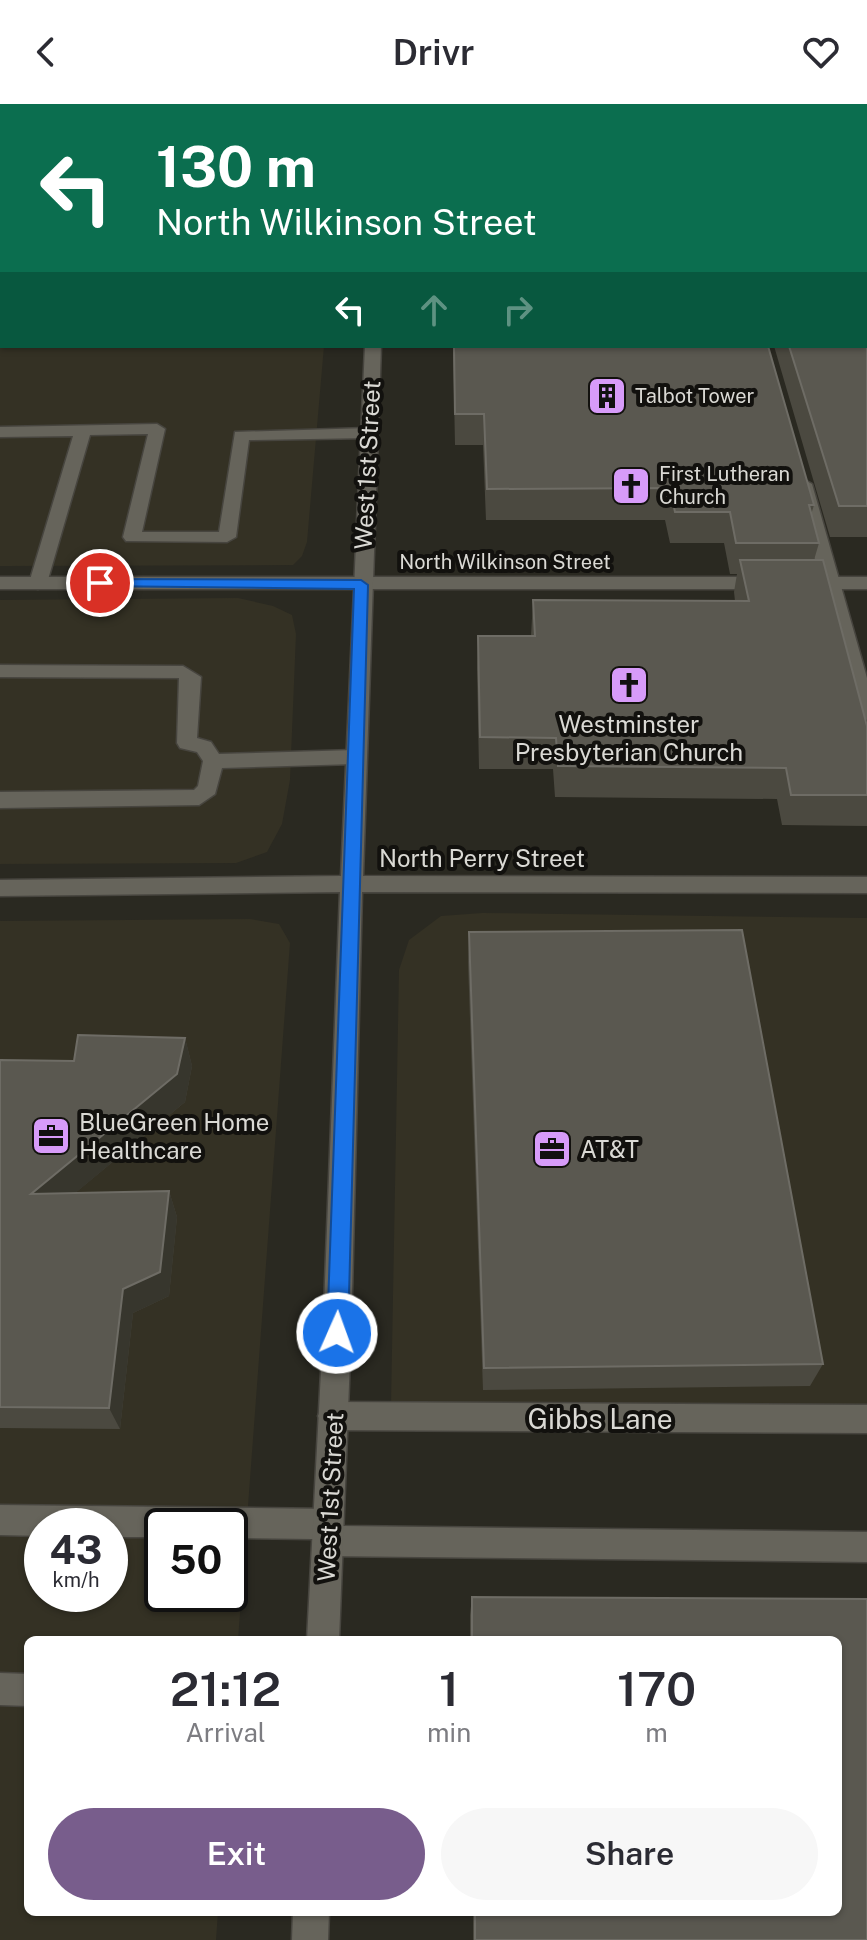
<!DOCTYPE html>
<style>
:root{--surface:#fff;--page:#f7f7f7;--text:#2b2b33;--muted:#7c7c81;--accent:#785d8c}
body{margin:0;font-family:"Public Sans",sans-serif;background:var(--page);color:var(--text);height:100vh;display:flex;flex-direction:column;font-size:30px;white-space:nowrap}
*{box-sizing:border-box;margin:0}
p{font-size:26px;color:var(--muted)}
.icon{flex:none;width:44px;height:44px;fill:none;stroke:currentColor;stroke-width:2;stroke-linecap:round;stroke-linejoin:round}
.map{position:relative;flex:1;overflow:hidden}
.side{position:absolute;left:24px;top:1532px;width:818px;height:280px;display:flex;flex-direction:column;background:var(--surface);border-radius:12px;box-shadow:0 2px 6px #0004}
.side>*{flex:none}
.top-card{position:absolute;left:0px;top:0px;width:868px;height:244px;box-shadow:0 2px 6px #0004;background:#0b6e4f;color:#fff;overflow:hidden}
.speed{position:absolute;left:24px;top:1404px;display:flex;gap:16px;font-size:40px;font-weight:700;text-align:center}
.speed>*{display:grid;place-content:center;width:104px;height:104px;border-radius:50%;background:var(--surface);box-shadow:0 2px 6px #0004;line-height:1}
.speed small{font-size:20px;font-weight:400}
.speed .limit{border:4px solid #111;border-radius:12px;background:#fff;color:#111}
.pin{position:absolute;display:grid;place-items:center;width:68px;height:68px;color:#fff;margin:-34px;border:4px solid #fff;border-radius:50%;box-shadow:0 2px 8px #0007}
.me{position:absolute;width:88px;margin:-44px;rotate:2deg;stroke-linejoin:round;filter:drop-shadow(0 0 6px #0008)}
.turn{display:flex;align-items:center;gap:28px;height:168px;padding:0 24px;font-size:36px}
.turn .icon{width:104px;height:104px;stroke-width:2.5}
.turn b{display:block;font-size:56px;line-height:68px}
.lanes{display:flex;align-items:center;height:76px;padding:0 24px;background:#0003;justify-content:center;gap:40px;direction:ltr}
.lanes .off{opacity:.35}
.eta{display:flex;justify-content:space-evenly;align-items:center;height:136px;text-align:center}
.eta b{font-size:48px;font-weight:600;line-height:56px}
.cta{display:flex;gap:16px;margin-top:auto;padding:16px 24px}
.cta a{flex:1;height:92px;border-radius:48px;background:var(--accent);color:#fff;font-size:32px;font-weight:600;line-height:92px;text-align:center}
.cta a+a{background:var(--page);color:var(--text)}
header{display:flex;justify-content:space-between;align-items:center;height:104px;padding:0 24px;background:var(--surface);font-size:36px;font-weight:600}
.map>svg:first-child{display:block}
</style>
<header><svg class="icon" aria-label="back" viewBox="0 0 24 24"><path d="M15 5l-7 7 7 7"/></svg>Drivr<svg class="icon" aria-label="heart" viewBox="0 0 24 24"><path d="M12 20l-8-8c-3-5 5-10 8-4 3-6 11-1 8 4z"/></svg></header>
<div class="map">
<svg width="867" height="1836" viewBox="0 0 867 1836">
<rect width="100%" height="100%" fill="#2a2921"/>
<path fill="#343124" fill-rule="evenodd" d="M0,101L2,242H324L307,438L302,452L293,461L0,462Z
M238,494L273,502L292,511L296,530L290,676L282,720L267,748L236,759L0,760V496Z
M482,809L867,814V1309L391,1300L399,866L409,836L441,812Z
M250,815L279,820L290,839L238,1536H28V1808H218L216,1836H0V817ZM42,1422H110V1490H42ZM162,1422H230V1490H162Z"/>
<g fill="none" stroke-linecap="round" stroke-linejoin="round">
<g stroke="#47453f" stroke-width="3">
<path id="service" d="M2,4V15L0,16V5Z
M157,320L165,325L142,428H219L235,328L368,324L376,329L368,334L249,336L236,433L227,438L126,437L123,433L148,330L90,331L47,479L38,485L32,483L29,479L73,332L0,333V323Z
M803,375L812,380L867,574V616L857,609L794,380Z
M0,561L183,562L201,573L197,634L211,638L219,650L355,646L362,648L365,653L362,658L355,660L222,664L215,690L199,701L0,704V688L194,686L198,682L203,657L197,648L180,644L177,639L179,574L0,573Z
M333,1298L867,1301V1329L333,1326L323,1322L318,1312L323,1302Z
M0,1401L329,1405L340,1409L343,1422L867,1428V1458L328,1452L317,1448L313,1435L230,1434V1422H162V1433H110V1422H42V1432L0,1431Z
M0,1569L28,1570V1602L0,1601Z"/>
</g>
<g stroke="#47453f" stroke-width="3">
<path id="tertiary" d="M0,473H867V485H0Z"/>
</g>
<g stroke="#47453f" stroke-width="3">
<path id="secondary" d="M365,242H381L363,772L867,773V789L362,788L351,1229L339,1536H307L323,1229L340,788L0,792V776L341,772Z
M293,1808H329L328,1836H292Z"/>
</g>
<g stroke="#47453f" stroke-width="3">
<path id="primary" d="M0,83H2V91H0Z"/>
</g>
<use href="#service" fill="#66645b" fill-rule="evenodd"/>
<use href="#tertiary" fill="#66645b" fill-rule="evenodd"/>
<use href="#secondary" fill="#66645b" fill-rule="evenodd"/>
<use href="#primary" fill="#887d46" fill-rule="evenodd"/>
</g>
<path fill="#4b4940" d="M474,0H867V433H830L774,242H866V2H474Z
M453,242H768L814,401L811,411L819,439L814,456L867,622V722L782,721L777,695L555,693L553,665H479L477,564L478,532H531L533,496L735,497L734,488L737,470H730L724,439H670L665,416H486L483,341H455Z
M469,828L823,1260L810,1282L483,1286L468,858Z
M185,934L192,962L185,998L75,1089L169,1087L177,1113L169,1192L133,1209L120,1325L0,1324V956L74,957Z
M472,1493L867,1495V1836H473V1808H838V1536H470V1511Z"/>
<path fill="#37362d" d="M2,114V153L0,158V118Z
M185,934L192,962L185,998L44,1115L31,1090Z
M169,1087L177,1113L169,1192L133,1209L120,1325L109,1304L123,1185Z"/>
<path fill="#5a5850" stroke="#6e6c65" stroke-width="2" d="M74,0H320V2H74Z
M717,0H867V402H839L789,242H866V2H718Z
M0,100H2V114L0,118Z
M454,242H768L814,401H809L819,439H736L730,408H675L670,384L487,385L484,310H455Z
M740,456H823L867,622V691H791L786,664L558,662L556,634L480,633L478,532H535L533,496L749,497Z
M742,826L823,1260L484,1264L469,828Z
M78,931L185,934L177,970L31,1090L169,1087L160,1168L123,1185L109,1304L0,1303V956L74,957Z
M472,1493L867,1495V1836H475V1808H838V1536H472Z"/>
<path fill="#1a73e8" stroke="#114b97" stroke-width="2" d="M100,475L361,476L368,481L348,1229L345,1236L337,1239L330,1236L327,1229L354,485L95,482V476Z"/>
<defs>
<g id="building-square" transform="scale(2)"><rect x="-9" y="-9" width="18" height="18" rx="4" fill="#d79bf9" stroke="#12110e"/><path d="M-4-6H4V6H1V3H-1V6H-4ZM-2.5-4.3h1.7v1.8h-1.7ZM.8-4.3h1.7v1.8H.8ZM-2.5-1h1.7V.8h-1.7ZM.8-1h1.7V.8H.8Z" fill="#111"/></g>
<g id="church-square" transform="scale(2)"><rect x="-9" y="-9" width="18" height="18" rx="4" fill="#d79bf9" stroke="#12110e"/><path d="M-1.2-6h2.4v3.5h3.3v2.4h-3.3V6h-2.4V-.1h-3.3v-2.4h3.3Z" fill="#111"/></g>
<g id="office-square" transform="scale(2)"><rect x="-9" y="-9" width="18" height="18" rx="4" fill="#d79bf9" stroke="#12110e"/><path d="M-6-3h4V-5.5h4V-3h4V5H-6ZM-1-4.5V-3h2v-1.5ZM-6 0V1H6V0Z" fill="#111"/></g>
</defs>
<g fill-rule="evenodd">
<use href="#building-square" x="607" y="292"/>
<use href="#church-square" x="631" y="382"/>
<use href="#church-square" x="629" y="581"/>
<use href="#office-square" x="51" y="1032"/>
<use href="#office-square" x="552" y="1045"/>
</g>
<g text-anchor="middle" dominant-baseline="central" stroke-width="8" stroke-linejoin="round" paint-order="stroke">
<g font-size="20" fill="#dad9d4" stroke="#12110e" text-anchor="start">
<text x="635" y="292">Talbot Tower</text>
<text x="659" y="370">First Lutheran<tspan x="659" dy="23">Church</tspan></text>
</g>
<g font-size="20" fill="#dad9d4" stroke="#12110e">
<text x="505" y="458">North Wilkinson Street</text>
</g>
<g font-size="24" fill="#dad9d4" stroke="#12110e">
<text transform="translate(367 361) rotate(-87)">West 1st Street</text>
<text x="482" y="754">North Perry Street</text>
<text transform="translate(330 1393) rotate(-87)">West 1st Street</text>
</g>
<g font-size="24" fill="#dad9d4" stroke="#12110e" text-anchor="start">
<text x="629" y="620" text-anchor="middle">Westminster<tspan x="629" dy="28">Presbyterian Church</tspan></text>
<text x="79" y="1018">BlueGreen Home<tspan x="79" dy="28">Healthcare</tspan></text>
<text x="580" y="1045">AT&amp;T</text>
</g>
<g font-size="28" fill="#dad9d4" stroke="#12110e">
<text x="600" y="1314">Gibbs Lane</text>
</g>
</g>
</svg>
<div class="speed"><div>43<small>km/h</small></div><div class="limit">50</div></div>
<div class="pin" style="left:100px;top:479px;background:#d93025"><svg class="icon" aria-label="arrive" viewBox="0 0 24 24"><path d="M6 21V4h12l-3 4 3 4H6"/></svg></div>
<svg class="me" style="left:337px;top:1229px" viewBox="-20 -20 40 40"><circle r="17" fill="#1a73e8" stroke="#fff" stroke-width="3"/><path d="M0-11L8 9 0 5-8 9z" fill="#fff"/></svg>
<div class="top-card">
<div class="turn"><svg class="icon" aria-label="left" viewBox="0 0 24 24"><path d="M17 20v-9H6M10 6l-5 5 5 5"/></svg><div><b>130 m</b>North Wilkinson Street</div></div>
<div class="lanes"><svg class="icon" aria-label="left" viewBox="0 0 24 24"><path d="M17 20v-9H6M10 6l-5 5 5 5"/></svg><svg class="icon off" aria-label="ahead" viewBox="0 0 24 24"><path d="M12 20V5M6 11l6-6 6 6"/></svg><svg class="icon off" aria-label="right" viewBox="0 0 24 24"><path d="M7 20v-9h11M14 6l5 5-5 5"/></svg></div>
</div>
<section class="side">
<div class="eta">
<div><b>21:12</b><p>Arrival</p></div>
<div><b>1</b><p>min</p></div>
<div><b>170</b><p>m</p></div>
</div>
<div class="cta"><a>Exit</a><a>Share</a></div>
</section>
</div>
